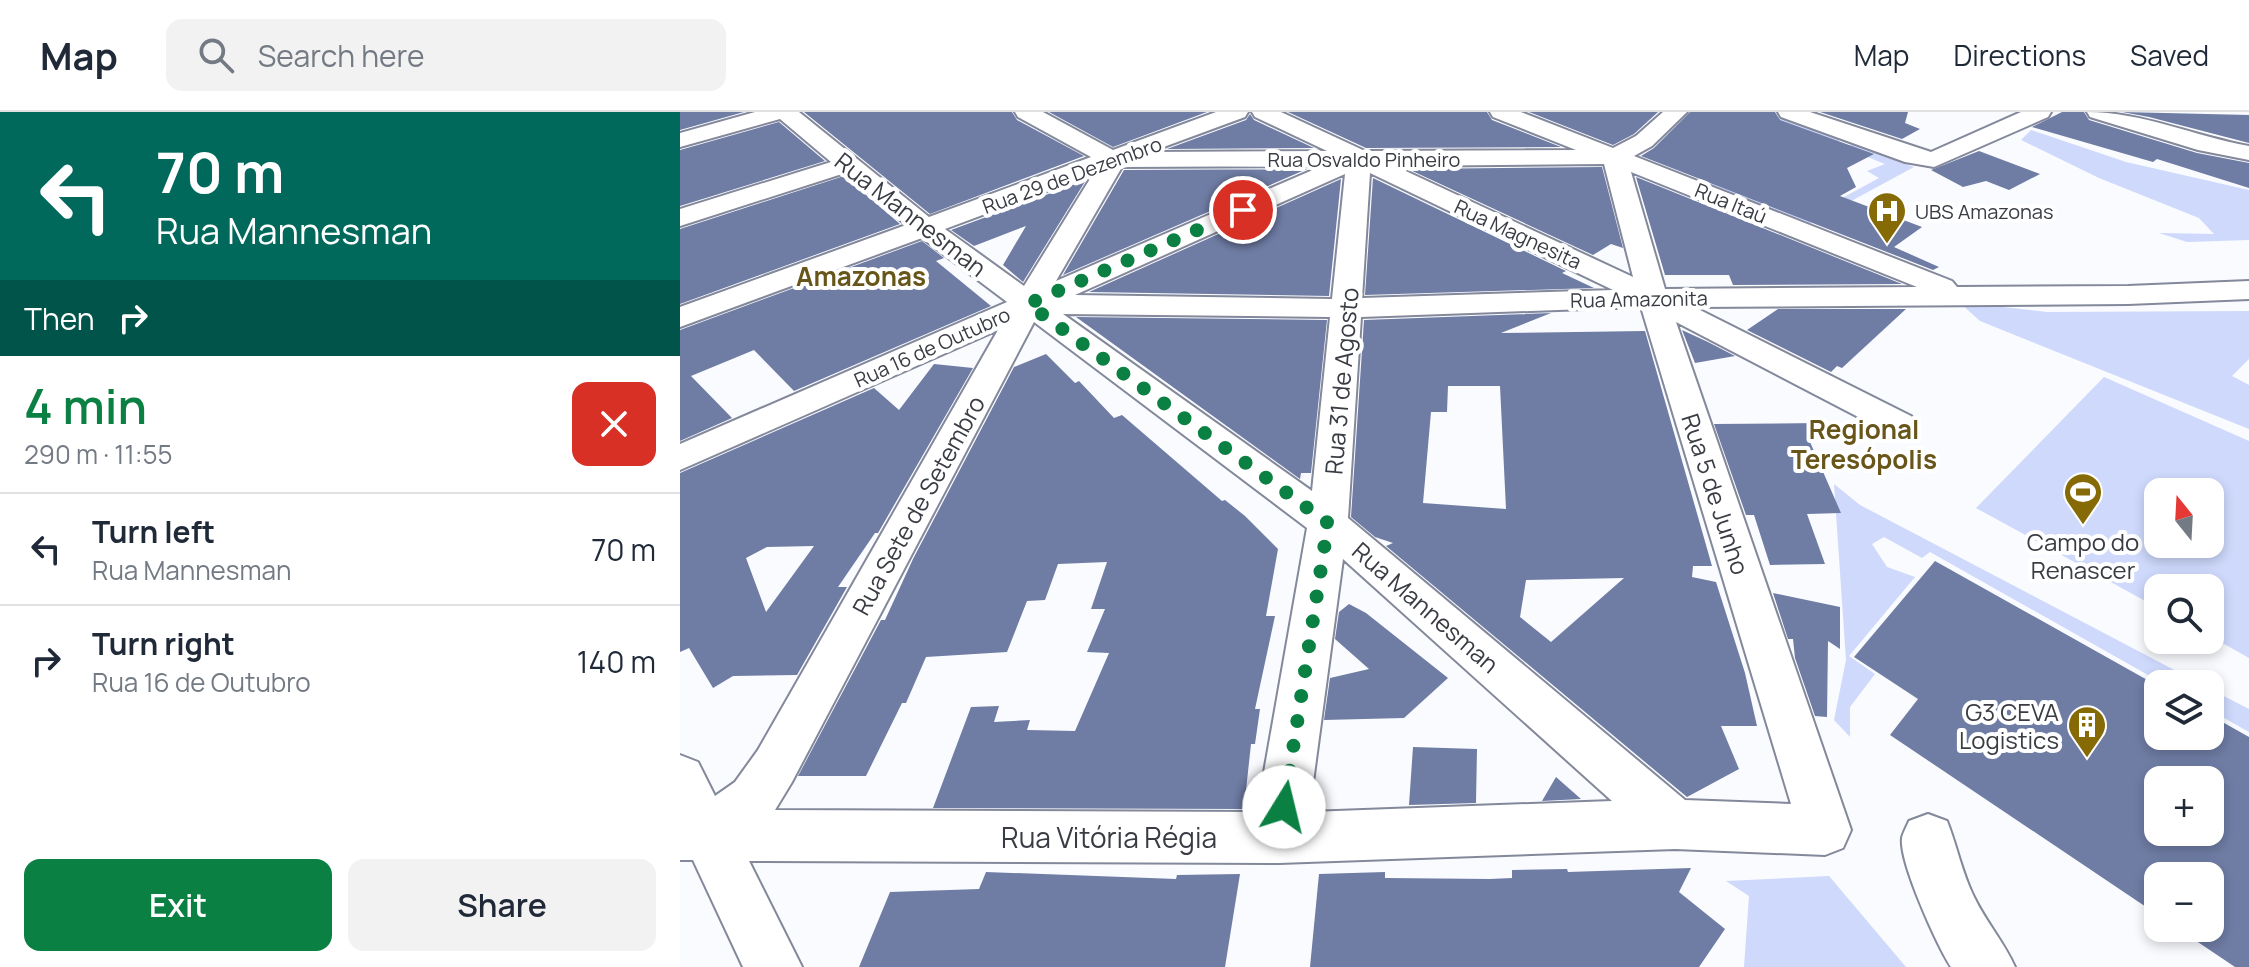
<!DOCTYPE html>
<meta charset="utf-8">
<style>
:root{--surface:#fff;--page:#f2f2f3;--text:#1f2937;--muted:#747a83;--line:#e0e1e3;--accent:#0b8043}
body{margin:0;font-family:Manrope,sans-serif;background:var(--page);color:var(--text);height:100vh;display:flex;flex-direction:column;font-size:30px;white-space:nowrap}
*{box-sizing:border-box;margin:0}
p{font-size:26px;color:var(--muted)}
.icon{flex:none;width:44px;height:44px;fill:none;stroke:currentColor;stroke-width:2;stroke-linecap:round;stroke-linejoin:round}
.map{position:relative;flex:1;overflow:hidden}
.panel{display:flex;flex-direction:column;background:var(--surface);width:680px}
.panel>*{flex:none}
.top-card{background:#00695c;color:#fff;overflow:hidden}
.needle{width:52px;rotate:342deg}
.buttons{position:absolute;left:1464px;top:366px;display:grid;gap:16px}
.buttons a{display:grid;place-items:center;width:80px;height:80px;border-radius:16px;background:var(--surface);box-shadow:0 4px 12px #0003;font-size:40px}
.pin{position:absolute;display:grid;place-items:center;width:68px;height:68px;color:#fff;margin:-34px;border:4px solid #fff;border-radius:50%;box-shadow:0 2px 8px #0007}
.me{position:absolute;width:88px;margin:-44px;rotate:9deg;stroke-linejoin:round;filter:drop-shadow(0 0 6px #0008)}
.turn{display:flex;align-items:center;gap:28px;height:168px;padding:0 24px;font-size:36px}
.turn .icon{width:104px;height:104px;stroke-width:2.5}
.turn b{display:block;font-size:56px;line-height:68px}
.then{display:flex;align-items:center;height:76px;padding:0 24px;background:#0003;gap:16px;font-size:30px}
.round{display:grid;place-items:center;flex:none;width:84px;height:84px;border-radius:16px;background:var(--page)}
.head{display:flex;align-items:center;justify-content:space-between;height:136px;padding:0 24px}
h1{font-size:48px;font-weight:600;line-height:60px;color:var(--accent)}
.cta{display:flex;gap:16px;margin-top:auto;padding:16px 24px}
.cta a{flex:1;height:92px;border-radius:16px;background:var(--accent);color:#fff;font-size:32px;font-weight:600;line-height:92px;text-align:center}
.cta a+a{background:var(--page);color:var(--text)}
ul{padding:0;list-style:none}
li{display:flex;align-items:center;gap:24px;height:112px;padding:0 24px;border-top:2px solid var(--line)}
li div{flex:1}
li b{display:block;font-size:30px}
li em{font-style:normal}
header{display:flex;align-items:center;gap:48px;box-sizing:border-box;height:112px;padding:0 40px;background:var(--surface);border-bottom:2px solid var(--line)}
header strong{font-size:38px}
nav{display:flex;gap:44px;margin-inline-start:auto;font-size:28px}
.search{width:560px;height:72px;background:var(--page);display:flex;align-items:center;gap:20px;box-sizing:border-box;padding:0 28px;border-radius:16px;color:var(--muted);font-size:30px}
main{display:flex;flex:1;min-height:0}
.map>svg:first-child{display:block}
</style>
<header>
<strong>Map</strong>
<div class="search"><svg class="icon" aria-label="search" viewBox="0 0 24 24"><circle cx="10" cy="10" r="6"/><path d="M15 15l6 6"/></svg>Search here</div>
<nav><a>Map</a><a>Directions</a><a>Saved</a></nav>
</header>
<main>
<section class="panel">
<div class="top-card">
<div class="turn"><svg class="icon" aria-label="left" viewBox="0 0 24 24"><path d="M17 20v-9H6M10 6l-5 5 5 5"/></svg><div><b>70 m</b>Rua Mannesman</div></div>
<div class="then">Then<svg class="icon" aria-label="right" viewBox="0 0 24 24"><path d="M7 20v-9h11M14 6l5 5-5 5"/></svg></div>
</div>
<div class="head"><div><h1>4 min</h1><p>290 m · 11:55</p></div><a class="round" style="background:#d93025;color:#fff"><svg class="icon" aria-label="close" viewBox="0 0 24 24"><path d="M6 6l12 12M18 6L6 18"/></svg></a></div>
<ul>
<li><svg class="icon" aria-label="left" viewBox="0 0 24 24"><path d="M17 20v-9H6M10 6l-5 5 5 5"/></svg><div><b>Turn left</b><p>Rua Mannesman</p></div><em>70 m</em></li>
<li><svg class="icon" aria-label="right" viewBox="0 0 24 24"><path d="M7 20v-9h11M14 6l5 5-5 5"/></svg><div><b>Turn right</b><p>Rua 16 de Outubro</p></div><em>140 m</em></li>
</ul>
<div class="cta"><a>Exit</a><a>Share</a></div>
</section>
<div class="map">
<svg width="1569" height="855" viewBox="0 0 1569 855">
<rect width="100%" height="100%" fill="#f9fbff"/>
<path fill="#ced9fc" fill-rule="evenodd" d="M1095,4L1161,28L1155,30L1142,97L1199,66L1187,59L1205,52L1165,36L1172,32L1234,55L1125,114L1026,74Z
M1351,18L1446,50L1569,78V128L1507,130L1479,121L1534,122L1519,106L1419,66L1341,28Z
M1279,190L1367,200L1569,199V247L1552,264L1569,273V317L1300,209Z
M1424,265L1569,329V546L1530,524V476H1478V496L1296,396ZM1530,380V432H1478V380Z
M1154,372L1180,393L1521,572H1484L1250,440L1242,446L1204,425L1192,432L1207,455L1235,465L1169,544L1195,562L1170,595V625L1154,608L1166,548Z
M1530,577L1569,597V620L1530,598Z
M1149,764L1226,855H1064L1069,784L1046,769Z"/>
<path fill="#6f7ca4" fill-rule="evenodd" d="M0,0H64L0,18Z
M124,0H332L337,8L404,44L250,102Z
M369,0H527L433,35Z
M608,0H807L812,8L881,35L686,36Z
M849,0H978L954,22L933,33Z
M1010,0H1095L1100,8L1194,42L1167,56L1176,75L1160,84L1242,115L1214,135L1259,155L1253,158L961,44L974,36Z
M1140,0H1228L1225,11L1240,17L1222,27Z
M1382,0H1404L1409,8L1517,41L1569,51V76L1477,47L1473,50L1352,15Z
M1442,0L1569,3V31L1469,5Z
M570,2L574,8L634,36L487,37L566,8Z
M99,10L145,49L0,94V38Z
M1299,39L1360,62L1329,78L1306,69L1283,75L1251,58Z
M922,55L943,136L931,132L913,143L728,57Z
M627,57L383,163L444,58Z
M164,64L220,112L0,192V117Z
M956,65L1222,172L1053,173L1049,163H985Z
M693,66L886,159L882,161L914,176L685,183Z
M661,67L649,184L409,180Z
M406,68L343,170L323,153L346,114L294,134L271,118Z
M242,129L264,146L256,149L311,194L114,279L74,238L11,264L52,306L0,329V218Z
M1098,197H1226L1162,256L1157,254L1151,260L1067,218Z
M871,201L821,221L965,219L1032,454H1013L1012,465L1036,470L1065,561L1077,614H1041L1059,657L1007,685L706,434L713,431L695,425L671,405L684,208ZM768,274H820L826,397L743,391L751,300H767ZM944,466L871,530L840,505L846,468Z
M396,205L647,208L631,361H621L620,367Z
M1002,218L1028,230L1055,244L1015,251Z
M366,242L395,271L399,269L434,306L442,303L542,389L545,388L565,404L598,437L586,504H595L575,597H580L575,632H571L564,697L253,696L291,595L319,594L314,610L350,608L347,618L395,619L429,541L407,540L425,497H411L427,450L378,452L365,488L347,489L327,540L246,545L226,591H222L186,664H118L201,508H205L233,447L334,255Z
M254,252L293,256L198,421H195L158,475H167L117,563L53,564L33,576L9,536L0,540V361L194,276L219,298ZM134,434L86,500L66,446L87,435Z
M1140,311L1130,330L1161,401L1127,402L1145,452L1090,453L1074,403H1066L1034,312Z
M1255,449L1478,574V624H1530V603L1569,625V855H1555L1497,816H1530V764H1478V803L1210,623L1238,587L1174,545ZM1478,668H1530V720H1478Z
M1093,481L1160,495V537L1148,529L1147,605L1135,604L1115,546L1113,527H1108Z
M669,492L686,501L768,566L724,606L644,608L650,566L689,557L655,527L659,500Z
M733,635L797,637L796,691L729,693Z
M876,665L901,687L862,689Z
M1011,756L999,780L1045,817L1019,855H630L639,762L705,760V766L810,767L832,766V758L887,757L888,760Z
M306,760L496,767L497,763L560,762L545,855H179L210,780L299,777Z"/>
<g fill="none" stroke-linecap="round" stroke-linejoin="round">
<g stroke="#83889a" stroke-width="4">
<path id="minor" d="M75,0H119L249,105L411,45L338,5L335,0H363L433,38L536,0H568L565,5L470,40L647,39L575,5L572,0H601L685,39L896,38L813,5L810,0H841L933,36L956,24L983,0H1007L972,34L954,44L1272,169L1277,175L1448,174L1569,169V187L1448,192L1014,195L1231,304L1237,312L1231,320L1219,324L1207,320L996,210L1171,718L1163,736L1145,743L995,737L599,751L69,749L122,855H63L13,748H0V643L18,650L35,684L55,670L78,638L318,218L0,358V332L327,190L242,126L0,215V195L226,113L165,61L0,114V97L151,50L100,7L0,35V21ZM924,52L953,165L715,54ZM642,54L376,169L442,55ZM951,60L1237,175L985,177ZM690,61L933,178L682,186ZM413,62L344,174L265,117ZM665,62L652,187L395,183ZM961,195L1111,692L1005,688L668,406L681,205ZM383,202L650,205L632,379ZM354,210L627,416L577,700L95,698L112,670ZM663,447L932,689L629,700Z
M1098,0H1130L1251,40L1341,0H1371L1368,5L1254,55L1225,50L1101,5Z
M1407,0C1462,0 1514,24 1569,34V48L1518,38L1410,5Z
M1248,702L1267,709C1277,734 1282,761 1294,785C1306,810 1324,830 1335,855H1271C1257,833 1219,750 1222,726C1223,721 1227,714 1229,709Z"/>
</g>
<use href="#minor" fill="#fff" fill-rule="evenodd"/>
</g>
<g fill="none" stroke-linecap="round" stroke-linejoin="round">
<path stroke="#0b8043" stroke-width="14" stroke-dasharray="0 25.2" d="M563,98L348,192L648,411L604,695"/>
</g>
<defs>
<g id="hospital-pin" transform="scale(2)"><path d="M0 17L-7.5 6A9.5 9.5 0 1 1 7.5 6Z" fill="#866a05" stroke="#fff"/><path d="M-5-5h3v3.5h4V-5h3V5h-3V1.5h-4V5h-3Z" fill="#fff"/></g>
<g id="stadium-pin" transform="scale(2)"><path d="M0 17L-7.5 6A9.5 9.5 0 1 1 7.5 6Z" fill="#866a05" stroke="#fff"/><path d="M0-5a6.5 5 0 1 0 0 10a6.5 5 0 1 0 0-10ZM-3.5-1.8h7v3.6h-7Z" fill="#fff"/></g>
<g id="building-pin" transform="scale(2)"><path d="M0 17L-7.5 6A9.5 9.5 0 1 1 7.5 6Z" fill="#866a05" stroke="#fff"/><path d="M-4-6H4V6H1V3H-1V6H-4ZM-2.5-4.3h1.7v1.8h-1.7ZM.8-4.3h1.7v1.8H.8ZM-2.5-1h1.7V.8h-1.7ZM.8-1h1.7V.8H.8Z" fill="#fff"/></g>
</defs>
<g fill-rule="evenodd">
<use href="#hospital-pin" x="1207" y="99"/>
<use href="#stadium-pin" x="1403" y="380"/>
<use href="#building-pin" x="1407" y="613"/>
</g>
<g text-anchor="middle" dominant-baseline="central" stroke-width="8" stroke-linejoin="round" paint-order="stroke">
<g font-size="20" fill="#3a3c44" stroke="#fff">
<text x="684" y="47">Rua Osvaldo Pinheiro</text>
<text transform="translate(392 63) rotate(-20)">Rua 29 de Dezembro</text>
<text transform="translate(1051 91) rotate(22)">Rua Itaú</text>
<text transform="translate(838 122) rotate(25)">Rua Magnesita</text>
<text transform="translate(959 187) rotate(-1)">Rua Amazonita</text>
<text transform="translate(252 235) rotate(-24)">Rua 16 de Outubro</text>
</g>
<g font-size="20" fill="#3a3c44" stroke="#fff" text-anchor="start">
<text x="1235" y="99">UBS Amazonas</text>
</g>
<g font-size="24" fill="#3a3c44" stroke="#fff">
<text transform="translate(231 102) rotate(38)">Rua Mannesman</text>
<text transform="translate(661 269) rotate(-85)">Rua 31 de Agosto</text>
<text transform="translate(1036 382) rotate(72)">Rua 5 de Junho</text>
<text transform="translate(238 393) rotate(-61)">Rua Sete de Setembro</text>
<text transform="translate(746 495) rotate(41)">Rua Mannesman</text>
</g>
<g font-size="24" fill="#3a3c44" stroke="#fff">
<text x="1403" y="429">Campo do<tspan x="1403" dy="28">Renascer</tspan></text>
<text x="1379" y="599" text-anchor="end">G3 CEVA<tspan x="1379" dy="28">Logistics</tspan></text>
</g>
<g font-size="26" font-weight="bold" fill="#685519" stroke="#fff">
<text x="181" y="164">Amazonas</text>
</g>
<g font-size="26" font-weight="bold" fill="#685519" stroke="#fff">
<text x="1184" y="317">Regional<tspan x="1184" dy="30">Teresópolis</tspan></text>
</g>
<g font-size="28" fill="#3a3c44" stroke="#fff">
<text x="429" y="725">Rua Vitória Régia</text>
</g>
</g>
</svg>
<div class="buttons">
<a><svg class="needle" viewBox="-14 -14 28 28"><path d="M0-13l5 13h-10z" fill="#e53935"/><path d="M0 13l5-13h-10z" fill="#747a83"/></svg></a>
<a><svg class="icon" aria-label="search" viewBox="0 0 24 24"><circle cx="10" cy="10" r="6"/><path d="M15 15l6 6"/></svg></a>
<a><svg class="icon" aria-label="layers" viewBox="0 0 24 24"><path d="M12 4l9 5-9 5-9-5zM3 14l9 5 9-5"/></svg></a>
<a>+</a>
<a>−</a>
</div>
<div class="pin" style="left:563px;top:98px;background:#d93025"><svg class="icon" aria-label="arrive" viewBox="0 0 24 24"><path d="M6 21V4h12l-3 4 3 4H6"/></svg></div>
<svg class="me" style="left:604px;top:695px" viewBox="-20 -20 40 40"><circle r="19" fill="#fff"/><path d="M0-13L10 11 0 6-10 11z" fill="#0b8043"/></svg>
</div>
</main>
